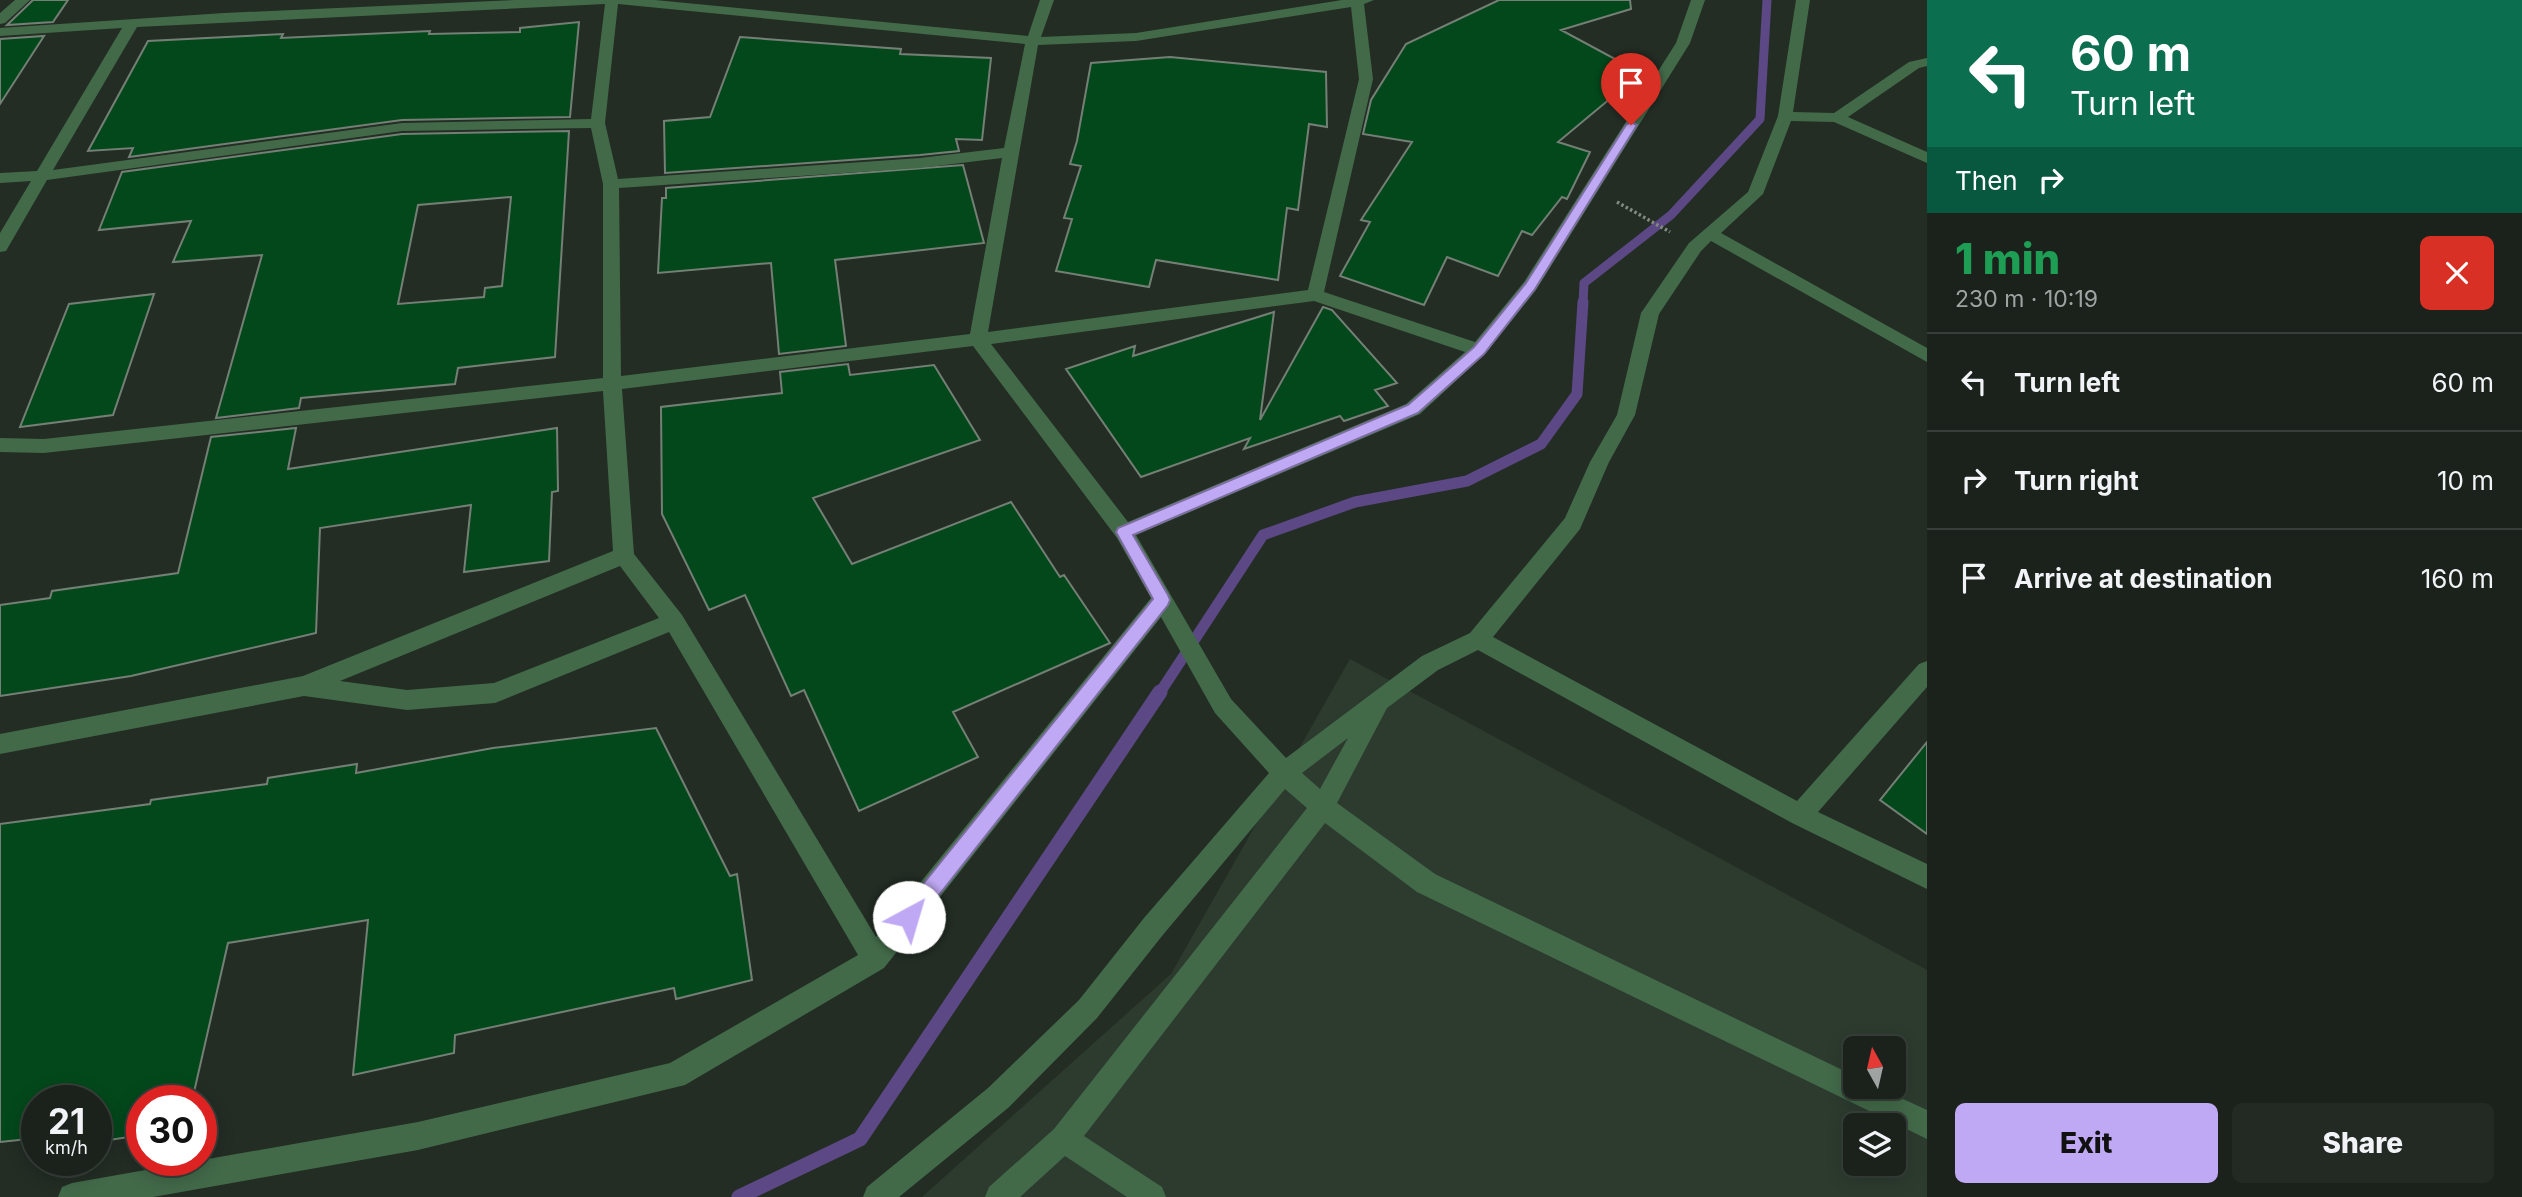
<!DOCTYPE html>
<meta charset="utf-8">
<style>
:root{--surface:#1a221b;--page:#232a24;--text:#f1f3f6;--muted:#9fa4a3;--line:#383f3a;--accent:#bfa9f4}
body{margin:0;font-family:Inter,sans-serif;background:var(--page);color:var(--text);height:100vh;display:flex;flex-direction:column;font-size:26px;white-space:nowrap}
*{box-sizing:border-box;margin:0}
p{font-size:23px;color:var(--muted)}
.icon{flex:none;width:38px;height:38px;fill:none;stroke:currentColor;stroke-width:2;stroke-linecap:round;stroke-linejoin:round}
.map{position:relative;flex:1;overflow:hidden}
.details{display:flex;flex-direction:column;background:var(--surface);width:595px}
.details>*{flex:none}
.top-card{background:#0b6e4f;color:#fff;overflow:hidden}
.needle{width:46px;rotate:352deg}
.fabs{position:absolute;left:1843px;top:1036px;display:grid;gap:14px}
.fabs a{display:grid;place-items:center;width:63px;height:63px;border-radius:10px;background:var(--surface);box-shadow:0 4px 18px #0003,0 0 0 2px var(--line);font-size:35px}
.speed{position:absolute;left:21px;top:1085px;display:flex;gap:14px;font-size:35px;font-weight:700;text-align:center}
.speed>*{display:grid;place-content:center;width:91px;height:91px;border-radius:50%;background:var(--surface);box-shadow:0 4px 18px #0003,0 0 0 2px var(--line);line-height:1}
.speed small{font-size:18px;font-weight:400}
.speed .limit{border:10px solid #d22;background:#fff;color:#111}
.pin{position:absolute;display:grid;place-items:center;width:60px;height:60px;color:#fff;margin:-72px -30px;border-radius:50% 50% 50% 0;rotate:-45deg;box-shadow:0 0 7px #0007}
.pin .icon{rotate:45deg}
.me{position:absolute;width:77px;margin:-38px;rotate:39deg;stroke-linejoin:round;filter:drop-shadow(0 0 5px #0008)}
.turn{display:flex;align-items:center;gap:24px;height:147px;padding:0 28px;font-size:32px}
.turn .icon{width:91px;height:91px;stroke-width:2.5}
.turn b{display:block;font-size:49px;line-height:60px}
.then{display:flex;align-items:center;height:66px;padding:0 28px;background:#0003;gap:14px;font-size:26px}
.round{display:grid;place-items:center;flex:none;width:74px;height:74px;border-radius:10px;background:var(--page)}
.headline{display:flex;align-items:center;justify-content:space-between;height:119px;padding:0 28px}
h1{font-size:42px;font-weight:800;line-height:52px;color:#1e9e55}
.primary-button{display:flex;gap:14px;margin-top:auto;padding:14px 28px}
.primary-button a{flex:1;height:80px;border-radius:10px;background:var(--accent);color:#111;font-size:28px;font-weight:800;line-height:80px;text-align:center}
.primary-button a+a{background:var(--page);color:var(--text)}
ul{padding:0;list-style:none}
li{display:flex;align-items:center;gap:21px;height:98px;padding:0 28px;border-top:2px solid var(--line)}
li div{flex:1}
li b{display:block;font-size:26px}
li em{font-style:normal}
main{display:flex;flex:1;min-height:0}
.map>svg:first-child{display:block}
</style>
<main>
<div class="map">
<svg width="1927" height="1197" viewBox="0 0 1927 1197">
<rect width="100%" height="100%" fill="#232d24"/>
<path fill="#2d3b2f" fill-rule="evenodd" d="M1350,659L1927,970V1197H922L1171,974ZM1855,1048H1894V1087H1855ZM1855,1125H1894V1164H1855Z"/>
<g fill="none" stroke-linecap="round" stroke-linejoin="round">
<path stroke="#5b4884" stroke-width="9" d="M1583,303L1584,283L1671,215L1760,119L1767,0"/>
<path stroke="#5b4884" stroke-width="11" d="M1159,694L1263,535L1355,502L1467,481L1541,444L1577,394L1583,302"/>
<path stroke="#5b4884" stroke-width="15" d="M739,1197L860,1139L1160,692"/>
</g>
<path fill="#03481b" stroke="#747f75" stroke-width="2" fill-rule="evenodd" d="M33,0H68L53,22L7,25Z
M1499,0H1630L1631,9L1561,30L1641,73L1558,142L1590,152L1567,199L1562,197L1532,235L1522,231L1498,276L1447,257L1424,305L1340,276L1370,222L1361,220L1412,142L1363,134L1371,100L1406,44Z
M579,22L570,117L402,120L129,157L133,148L88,151L148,41L283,34L281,38L430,31L429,34L520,32V28Z
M44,36L0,104V39Z
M740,37L901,49L900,54L991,58L982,140L956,139L959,151L920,155L665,173L664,121L710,117Z
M1170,57L1326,72L1327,127L1309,124L1298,210L1287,208L1278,280L1156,260L1149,287L1056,271L1072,219L1064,218L1081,166L1070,164L1077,141L1091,63Z
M569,131L555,357L458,368L455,384L301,398L299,408L216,418L262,255L173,262L191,221L99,230L122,172L402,134ZM511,197L502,286L485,288L484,297L398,304L418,205Z
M963,165L984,243L835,260L846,346L779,354L771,263L658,273L662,198H666V188Z
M154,294L113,415L20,427L69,304Z
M1323,307L1332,310L1397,383L1375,390L1388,406L1344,421L1340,416L1244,449L1250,438L1141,477L1066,369L1135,346L1133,356L1274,312L1260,420Z
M848,364L850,375L934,365L980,440L813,498L852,564L1011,502L1060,577L1064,575L1110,643L953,712L978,757L859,811L804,690L791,696L745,595L709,610L662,514L661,407L782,393L780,372Z
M296,428L288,469L557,428L558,491L552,492L549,561L464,572L471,505L320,528L316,633L131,676L0,696V605L50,598L52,591L178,573L211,437Z
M656,728L730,876L737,874L752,980L676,999L674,988L455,1035L454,1053L353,1075L368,920L228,943L192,1101H142V1135L96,1142V1101H37V1138L0,1142V824L150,804L151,800L267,784L268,778L357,764L356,773L493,748Z
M1927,742V834L1880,800Z"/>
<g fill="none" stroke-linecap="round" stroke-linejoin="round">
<path stroke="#828a82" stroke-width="3.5" stroke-dasharray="2.5 2.5" stroke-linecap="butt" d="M1617,202L1670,232"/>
<path fill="#426a49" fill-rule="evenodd" d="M15,0H30L5,23L0,24V13Z
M516,0H655L1028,36L1040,0H1054L1041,37L1136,33L1342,0H1374L1364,4L1373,79L1324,292L1475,342L1524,282L1676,43L1691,0H1705L1690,43L1536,290L1485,354L1420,414L1136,535L1231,699L1286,758L1422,656L1470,633L1565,518L1590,462L1617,415L1641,313L1689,243L1748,192L1778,116L1796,0H1810L1793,112L1834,113L1909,62L1927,58V66L1919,68L1848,117L1927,152V163L1834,122L1791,121L1763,194L1721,233L1927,348V362L1711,241L1701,251L1659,314L1635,415L1609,462L1580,529L1493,637L1797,801L1919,664L1927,661V687L1818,812L1927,864V889L1792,823L1478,650L1438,670L1387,708L1337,803L1435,874L1855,1076V1087H1877L1927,1110V1139L1417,892L1325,823L1084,1136L1162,1187L1166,1197H1127L1065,1156L1020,1197H985L989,1187L1054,1129L1307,808L1285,789L1162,936L1097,1018L1008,1108L899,1197H863L867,1187L988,1088L1079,1000L1144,918L1269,773L1215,713L1161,617L884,968L685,1085L418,1150L153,1197H58L62,1187L72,1183L418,1122L670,1063L858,955L669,632L495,703L407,710L304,696L0,754V734L303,676L613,551L603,391L44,453L0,452V438L44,439L603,378V184L591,128L402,131L47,180L6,251L0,252V233L31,181L0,183V173L37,171L122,28L0,36V28L224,13ZM605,4L591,119L402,123L53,170L137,27ZM618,4L1025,44L1004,148L920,158L618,179L605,123ZM1351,7L1359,79L1308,290L988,332L1038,45L1136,41ZM1002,158L970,334L621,376L619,188L920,168ZM1314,301L1465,352L1406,404L1128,522L991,344ZM973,346L1117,538L1151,598L876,937L682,615L634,554L622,389ZM620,566L659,618L494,683L407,690L340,681ZM1348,738L1320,789L1302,773Z"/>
</g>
<path fill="#bfa9f4" stroke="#7c6e9f" stroke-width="2" d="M1631,122L1637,125L1535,289L1484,354L1418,413L1133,535L1168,595L1170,600L1168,605L916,924L909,926L902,924L900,917L902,910L1153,599L1116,532L1118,528L1408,405L1474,347L1526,283L1626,125Z"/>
</svg>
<div class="fabs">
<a><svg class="needle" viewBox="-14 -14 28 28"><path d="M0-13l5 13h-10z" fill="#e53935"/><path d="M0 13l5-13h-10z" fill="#9fa4a3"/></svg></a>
<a><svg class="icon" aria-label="layers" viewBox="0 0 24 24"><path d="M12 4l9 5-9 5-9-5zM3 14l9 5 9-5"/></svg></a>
</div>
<div class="speed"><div>21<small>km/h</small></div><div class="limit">30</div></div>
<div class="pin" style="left:1631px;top:125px;background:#d93025"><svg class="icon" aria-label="arrive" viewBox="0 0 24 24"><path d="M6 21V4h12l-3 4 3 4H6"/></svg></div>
<svg class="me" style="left:909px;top:917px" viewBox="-20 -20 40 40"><circle r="19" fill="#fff"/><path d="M0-13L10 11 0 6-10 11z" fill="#bfa9f4"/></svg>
</div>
<section class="details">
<div class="top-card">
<div class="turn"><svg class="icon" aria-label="left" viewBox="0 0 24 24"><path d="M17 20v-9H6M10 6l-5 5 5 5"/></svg><div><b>60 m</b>Turn left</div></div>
<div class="then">Then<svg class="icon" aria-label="right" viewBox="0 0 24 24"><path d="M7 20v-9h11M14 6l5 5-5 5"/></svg></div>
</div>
<div class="headline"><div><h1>1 min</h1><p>230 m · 10:19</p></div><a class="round" style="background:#d93025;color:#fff"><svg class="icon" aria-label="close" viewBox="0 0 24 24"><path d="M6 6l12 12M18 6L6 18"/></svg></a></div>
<ul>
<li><svg class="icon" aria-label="left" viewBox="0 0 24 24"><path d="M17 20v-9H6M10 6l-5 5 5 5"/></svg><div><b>Turn left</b></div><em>60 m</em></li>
<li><svg class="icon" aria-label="right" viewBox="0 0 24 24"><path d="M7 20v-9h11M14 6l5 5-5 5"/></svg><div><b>Turn right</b></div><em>10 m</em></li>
<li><svg class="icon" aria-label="arrive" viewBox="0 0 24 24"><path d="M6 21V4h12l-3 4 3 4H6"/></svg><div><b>Arrive at destination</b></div><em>160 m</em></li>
</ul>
<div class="primary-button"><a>Exit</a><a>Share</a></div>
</section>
</main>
